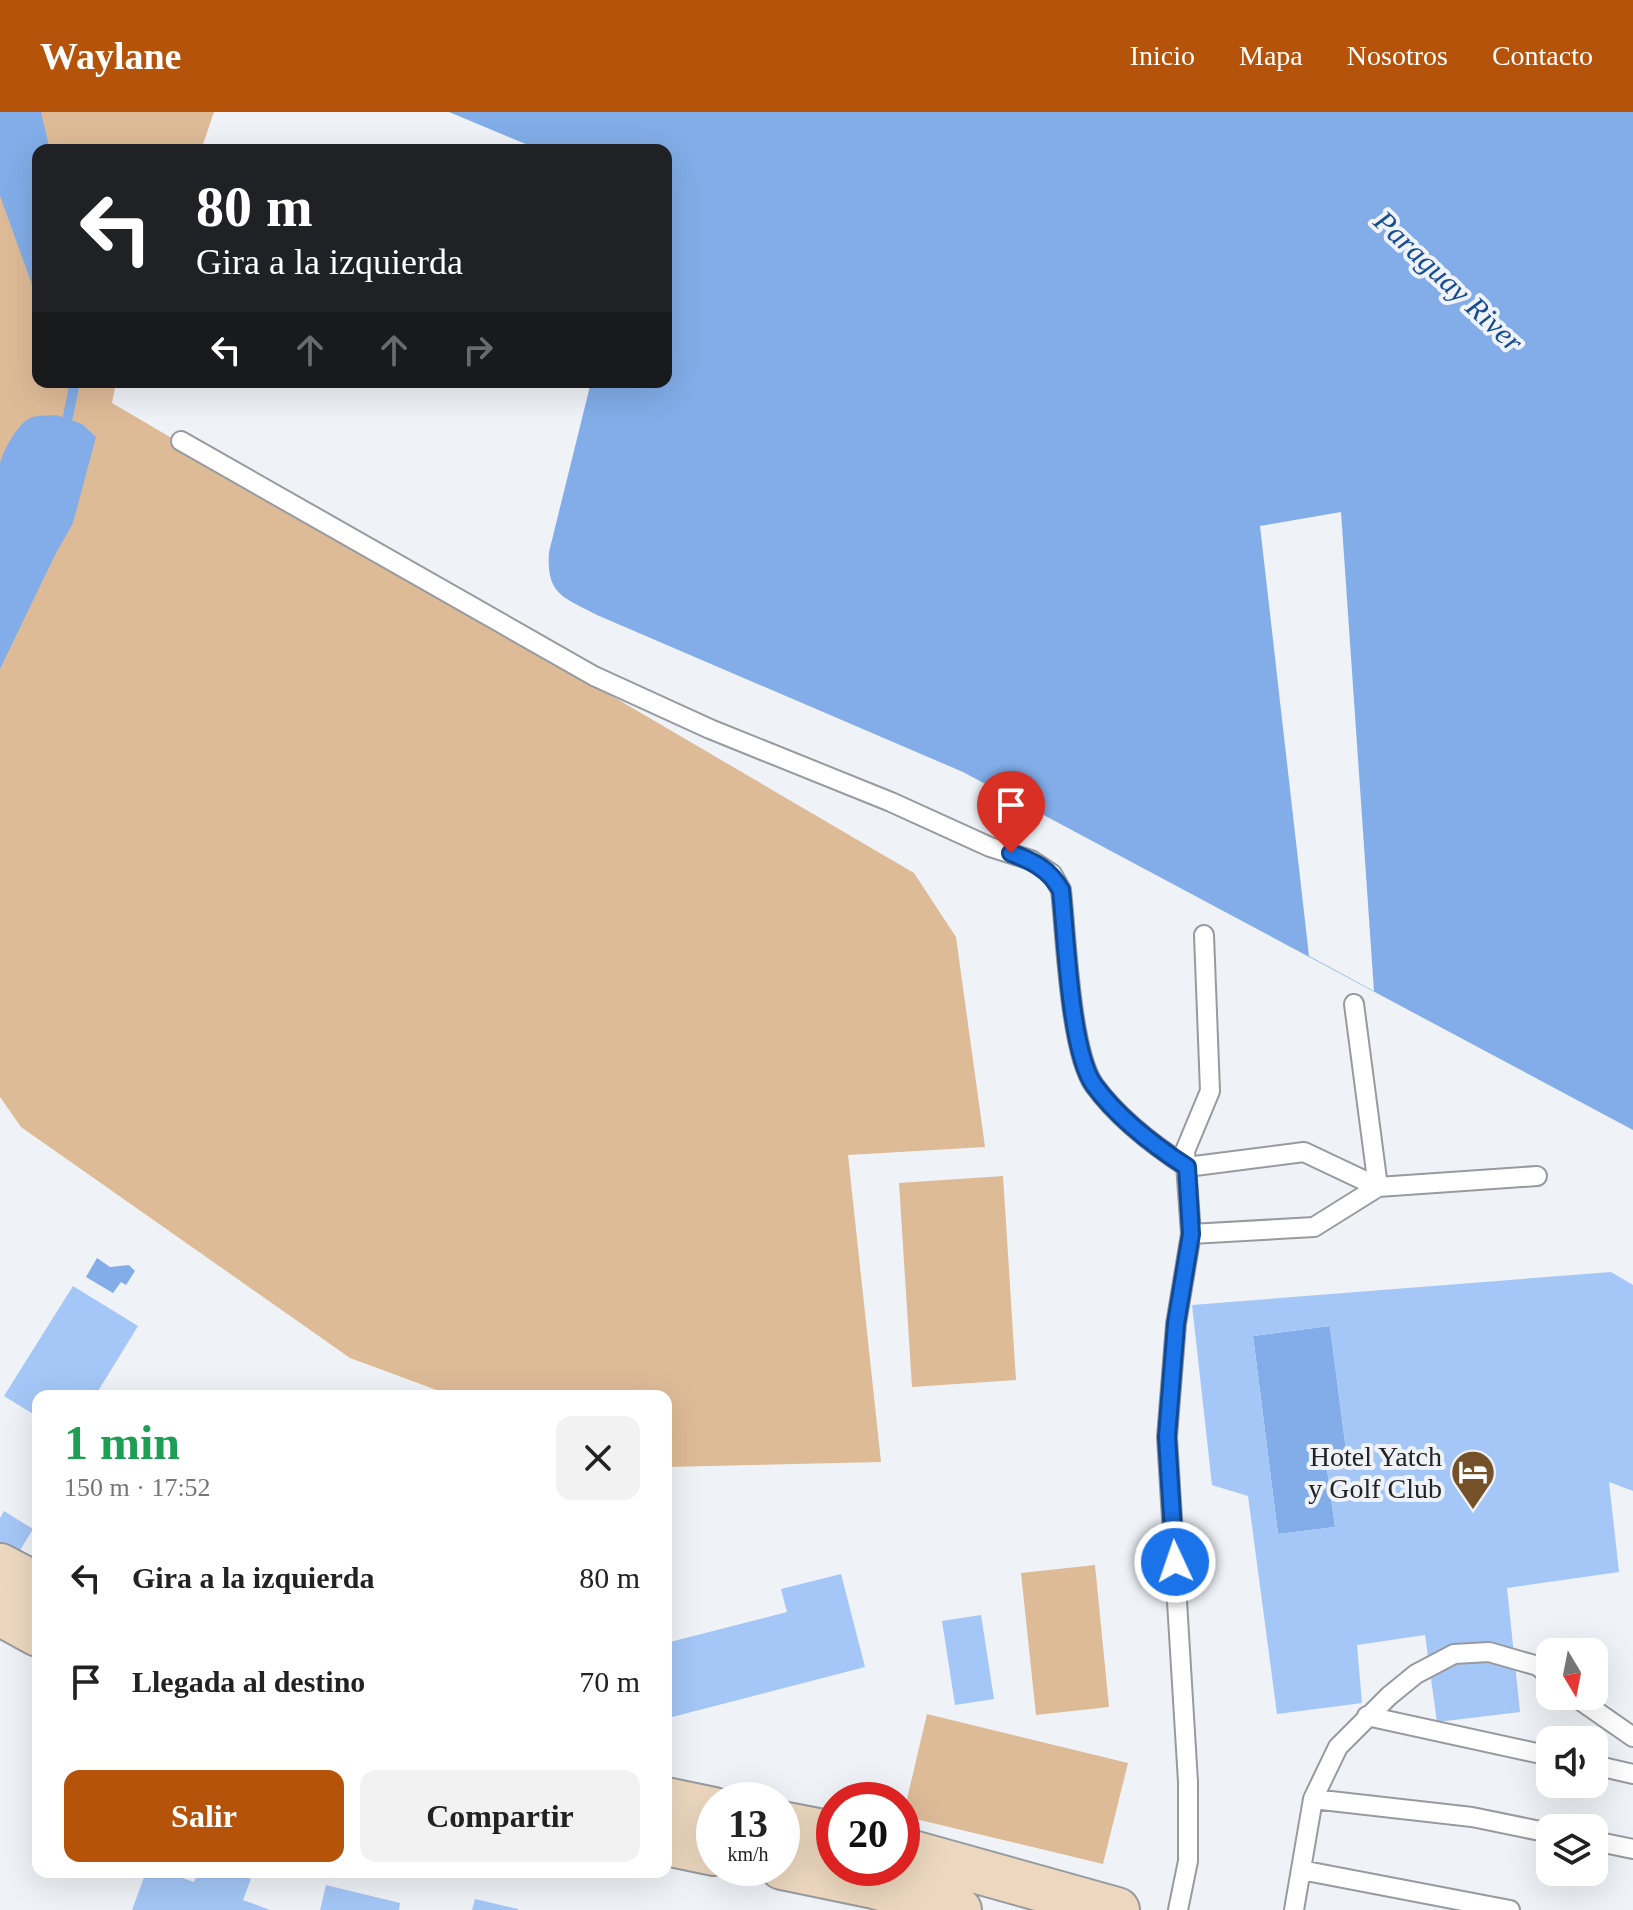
<!DOCTYPE html>
<html lang="es">
<meta charset="utf-8">
<style>
:root{--surface:#fff;--page:#f2f2f2;--text:#222;--muted:#767676;--accent:#b45309}
body{margin:0;font-family:Georgia,serif;background:var(--page);color:var(--text);height:100vh;display:flex;flex-direction:column;font-size:30px;white-space:nowrap}
*{box-sizing:border-box;margin:0}
p{font-size:26px;color:var(--muted)}
.icon{flex:none;width:44px;height:44px;fill:none;stroke:currentColor;stroke-width:2;stroke-linecap:round;stroke-linejoin:round}
.map{position:relative;flex:1;overflow:hidden}
.side{position:absolute;left:32px;top:1278px;width:640px;height:488px;display:flex;flex-direction:column;background:var(--surface);border-radius:16px;box-shadow:0 8px 32px #0002}
.side>*{flex:none}
.top-card{position:absolute;left:32px;top:32px;width:640px;height:244px;border-radius:16px;box-shadow:0 8px 32px #0002;background:#202124;color:#fff;overflow:hidden}
.needle{width:52px;rotate:170deg}
.tools{position:absolute;left:1536px;top:1526px;display:grid;gap:16px}
.tools a{display:grid;place-items:center;width:72px;height:72px;border-radius:16px;background:var(--surface);box-shadow:0 8px 32px #0002;font-size:40px}
.speed{position:absolute;left:696px;top:1670px;display:flex;gap:16px;font-size:40px;font-weight:700;text-align:center}
.speed>*{display:grid;place-content:center;width:104px;height:104px;border-radius:50%;background:var(--surface);box-shadow:0 8px 32px #0002;line-height:1}
.speed small{font-size:20px;font-weight:400}
.speed .limit{border:12px solid #d22;background:#fff;color:#111}
.pin{position:absolute;display:grid;place-items:center;width:68px;height:68px;color:#fff;margin:-82px -34px;border-radius:50% 50% 50% 0;rotate:-45deg;box-shadow:0 0 8px #0007}
.pin .icon{rotate:45deg}
.me{position:absolute;width:88px;margin:-44px;rotate:357deg;stroke-linejoin:round;filter:drop-shadow(0 0 6px #0008)}
.turn{display:flex;align-items:center;gap:28px;height:168px;padding:0 32px;font-size:36px}
.turn .icon{width:104px;height:104px;stroke-width:2.5}
.turn b{display:block;font-size:56px;line-height:68px}
.lanes{display:flex;align-items:center;height:76px;padding:0 32px;background:#0003;justify-content:center;gap:40px;direction:ltr}
.lanes .off{opacity:.35}
.round{display:grid;place-items:center;flex:none;width:84px;height:84px;border-radius:16px;background:var(--page)}
.headline{display:flex;align-items:center;justify-content:space-between;height:136px;padding:0 32px}
h1{font-size:48px;font-weight:700;line-height:60px;color:#1e9e55}
.action{display:flex;gap:16px;margin-top:auto;padding:16px 32px}
.action a{flex:1;height:92px;border-radius:16px;background:var(--accent);color:#fff;font-size:32px;font-weight:700;line-height:92px;text-align:center}
.action a+a{background:var(--page);color:var(--text)}
ul{padding:0;list-style:none}
li{display:flex;align-items:center;gap:24px;height:104px;padding:0 32px}
li div{flex:1}
li b{display:block;font-size:30px}
li em{font-style:normal}
header{display:flex;align-items:center;gap:48px;box-sizing:border-box;height:112px;padding:0 40px;background:var(--accent);color:#fff}
header strong{font-size:38px}
nav{display:flex;gap:44px;margin-inline-start:auto;font-size:28px}
.map>svg:first-child{display:block}
</style>
<header>
<strong>Waylane</strong>
<nav><a>Inicio</a><a>Mapa</a><a>Nosotros</a><a>Contacto</a></nav>
</header>
<div class="map">
<svg width="1633" height="1798" viewBox="0 0 1633 1798">
<rect width="100%" height="100%" fill="#eff2f7"/>
<path fill="#debb97" d="M0,0H214L201,38H38V270H116L112,291L914,761L956,825L985,1035L848,1043L881,1350L666,1355V1284H453L350,1246L21,1015L0,985Z
M1003,1064L1016,1268L912,1275L899,1071Z
M1095,1453L1109,1595L1036,1603L1021,1461Z
M927,1602L1128,1651L1103,1752L903,1704Z"/>
<path fill="#82ade8" d="M0,0H41L50,38H38V189L0,84Z
M449,0H1633V1018L963,660L597,503C563,485 546,483 549,440L591,270H666V38H540Z
M56,303L82,312L96,325L73,411L55,443L0,557V351C4,337 17,313 30,306C36,303 48,304 56,303Z
M97,1146L110,1155L129,1153L135,1159L126,1173L121,1170L113,1181L86,1165Z
M1330,1214L1348,1354L1327,1357L1335,1415L1278,1422L1253,1224Z"/>
<path fill="#eff2f7" d="M1341,400L1374,879L1309,844L1260,414Z"/>
<g fill="none" stroke-linecap="round" stroke-linejoin="round">
<path stroke="#82ade8" stroke-width="10" d="M65,319L75,270"/>
</g>
<path fill="#a4c7f7" fill-rule="evenodd" d="M1611,1160L1633,1173V1379L1609,1370L1619,1460L1507,1476L1520,1600L1437,1610L1425,1523L1357,1533L1362,1591L1277,1602L1248,1384L1212,1373L1192,1193ZM1330,1214L1348,1354L1327,1357L1335,1415L1278,1422L1253,1224Z
M73,1174L138,1214L95,1284H38V1305L4,1284Z
M4,1399L33,1417L16,1445L0,1436V1406Z
M841,1462L865,1555L672,1605L666,1583V1531L787,1500L781,1477Z
M981,1503L994,1587L955,1593L942,1509Z
M146,1760H166L194,1770L198,1760H231L251,1767L243,1788L270,1798H132Z
M326,1773L400,1791L399,1798H320Z
M475,1787L518,1797V1798H472Z"/>
<g fill="none" stroke-linecap="round" stroke-linejoin="round">
<g stroke="#979a9e" stroke-width="22">
<path id="lane" d="M181,329L594,564L710,617L891,690L990,735L1031,748L1052,762L1061,778C1066,823 1070,939 1094,973C1118,1006 1153,1033 1187,1055L1304,1040L1378,1075
M1354,892L1378,1075
M1191,1122L1314,1115L1378,1075L1537,1064
M1574,1584L1633,1625
M1367,1604L1550,1644
M1594,1653L1633,1662
M1313,1687L1472,1705L1550,1721
M1594,1729L1633,1737
M1301,1758L1510,1798
M1178,1798L1188,1749V1670L1167,1325L1176,1212L1191,1122L1185,1039L1210,979L1204,823
M1294,1798L1313,1687L1338,1635L1389,1584L1416,1562L1454,1542L1489,1540L1538,1554L1550,1564"/>
</g>
<g stroke="#979a9e" stroke-width="48">
<path id="secondary" d="M0,1454L38,1474
M0,1501L38,1522
M666,1688L714,1698
M782,1712L834,1722
M666,1731L714,1741
M902,1738L1117,1798
M782,1755L874,1774L959,1798"/>
</g>
<use href="#lane" stroke="#fff" stroke-width="18"/>
<use href="#secondary" stroke="#edd8bf" stroke-width="44"/>
</g>
<g fill="none" stroke-linecap="round" stroke-linejoin="round">
<g stroke="#114b97" stroke-width="20">
<path id="route" d="M1011,741C1033,749 1049,757 1061,778C1066,823 1070,940 1094,973C1118,1006 1153,1033 1187,1055L1191,1122L1176,1212L1167,1325L1175,1450"/>
</g>
<use href="#route" stroke="#1a73e8" stroke-width="14"/>
</g>
<defs>
<g id="hotel-pin" transform="scale(2.3)"><path d="M0 17L-7.5 6A9.5 9.5 0 1 1 7.5 6Z" fill="#75512a" stroke="#eff2f7"/><path d="M-6-4.5h1.5V1H6V5H4.5V3h-9V5H-6ZM-4 0a1.8 1.8 0 1 1 3.6 0ZM.5 0V-2.5h3Q6-2.5 6 0Z" fill="#fff"/></g>
</defs>
<g fill-rule="evenodd">
<use href="#hotel-pin" x="1473" y="1360"/>
</g>
<g text-anchor="middle" dominant-baseline="central" stroke-width="8" stroke-linejoin="round" paint-order="stroke">
<g font-size="28" fill="#222325" stroke="#eff2f7" text-anchor="end">
<text x="1442" y="1344">Hotel Yatch<tspan x="1442" dy="32">y Golf Club</tspan></text>
</g>
<g font-size="30" font-style="italic" fill="#154c92" stroke="#eff2f7">
<text transform="translate(1449 169) rotate(43)">Paraguay River</text>
</g>
</g>
</svg>
<div class="tools">
<a><svg class="needle" viewBox="-14 -14 28 28"><path d="M0-13l5 13h-10z" fill="#e53935"/><path d="M0 13l5-13h-10z" fill="#767676"/></svg></a>
<a><svg class="icon" aria-label="sound" viewBox="0 0 24 24"><path d="M4 9h4l5-4v14l-5-4H4zM17 9q2 3 0 6"/></svg></a>
<a><svg class="icon" aria-label="layers" viewBox="0 0 24 24"><path d="M12 4l9 5-9 5-9-5zM3 14l9 5 9-5"/></svg></a>
</div>
<div class="speed"><div>13<small>km/h</small></div><div class="limit">20</div></div>
<div class="pin" style="left:1011px;top:741px;background:#d93025"><svg class="icon" aria-label="arrive" viewBox="0 0 24 24"><path d="M6 21V4h12l-3 4 3 4H6"/></svg></div>
<svg class="me" style="left:1175px;top:1450px" viewBox="-20 -20 40 40"><circle r="17" fill="#1a73e8" stroke="#fff" stroke-width="3"/><path d="M0-11L8 9 0 5-8 9z" fill="#fff"/></svg>
<div class="top-card">
<div class="turn"><svg class="icon" aria-label="left" viewBox="0 0 24 24"><path d="M17 20v-9H6M10 6l-5 5 5 5"/></svg><div><b>80 m</b>Gira a la izquierda</div></div>
<div class="lanes"><svg class="icon" aria-label="left" viewBox="0 0 24 24"><path d="M17 20v-9H6M10 6l-5 5 5 5"/></svg><svg class="icon off" aria-label="ahead" viewBox="0 0 24 24"><path d="M12 20V5M6 11l6-6 6 6"/></svg><svg class="icon off" aria-label="ahead" viewBox="0 0 24 24"><path d="M12 20V5M6 11l6-6 6 6"/></svg><svg class="icon off" aria-label="right" viewBox="0 0 24 24"><path d="M7 20v-9h11M14 6l5 5-5 5"/></svg></div>
</div>
<section class="side">
<div class="headline"><div><h1>1 min</h1><p>150 m · 17:52</p></div><a class="round"><svg class="icon" aria-label="close" viewBox="0 0 24 24"><path d="M6 6l12 12M18 6L6 18"/></svg></a></div>
<ul>
<li><svg class="icon" aria-label="left" viewBox="0 0 24 24"><path d="M17 20v-9H6M10 6l-5 5 5 5"/></svg><div><b>Gira a la izquierda</b></div><em>80 m</em></li>
<li><svg class="icon" aria-label="arrive" viewBox="0 0 24 24"><path d="M6 21V4h12l-3 4 3 4H6"/></svg><div><b>Llegada al destino</b></div><em>70 m</em></li>
</ul>
<div class="action"><a>Salir</a><a>Compartir</a></div>
</section>
</div>
